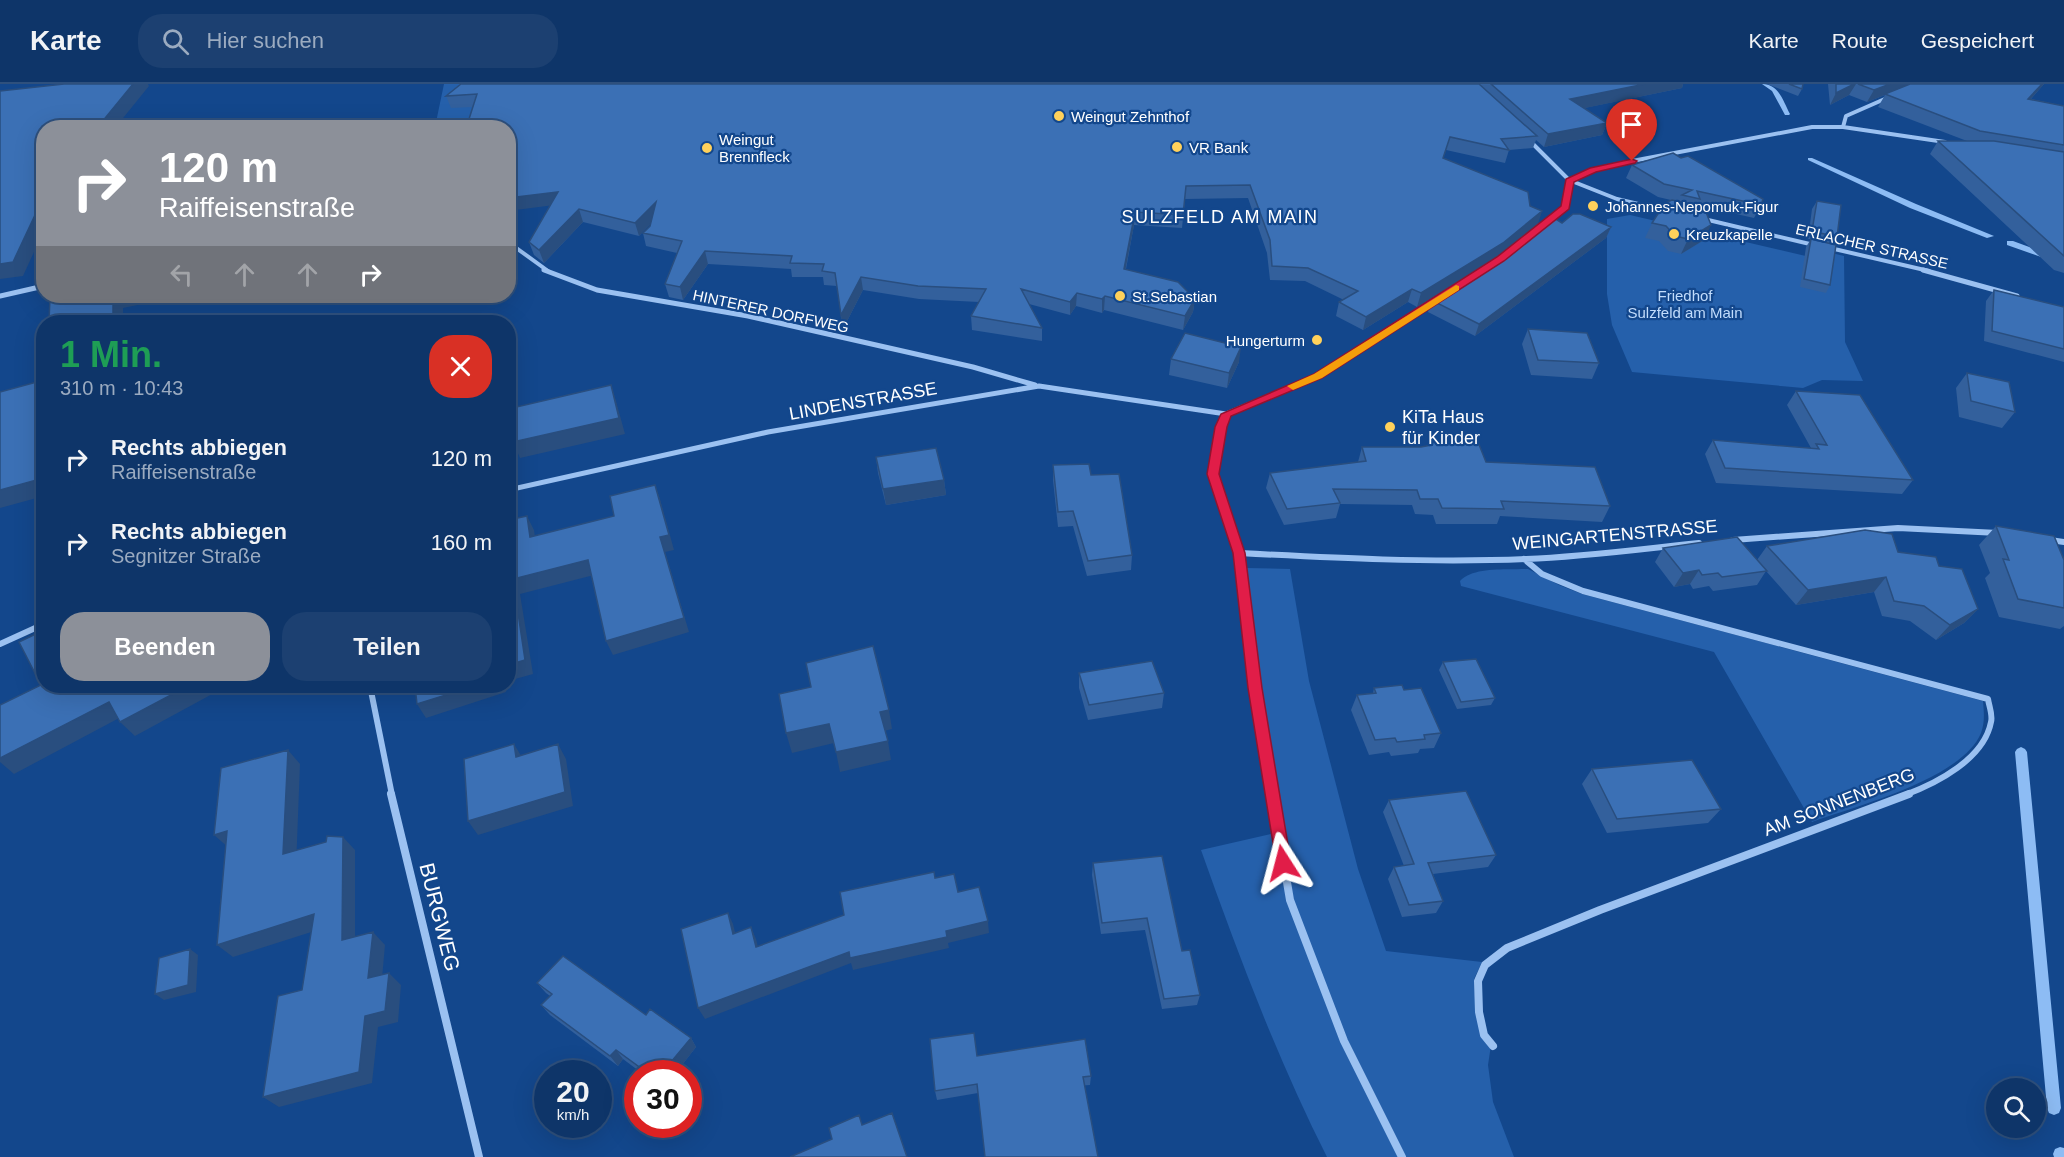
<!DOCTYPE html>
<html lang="de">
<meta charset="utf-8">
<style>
:root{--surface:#0e3569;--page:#1c4071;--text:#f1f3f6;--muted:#9babc0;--line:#2e507d;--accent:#8c9099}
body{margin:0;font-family:Helvetica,sans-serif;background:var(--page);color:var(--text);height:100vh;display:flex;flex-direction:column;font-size:22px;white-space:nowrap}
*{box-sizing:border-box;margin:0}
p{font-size:20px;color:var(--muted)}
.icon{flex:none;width:33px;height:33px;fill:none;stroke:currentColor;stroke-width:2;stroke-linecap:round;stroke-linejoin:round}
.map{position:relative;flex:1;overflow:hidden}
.side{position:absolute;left:36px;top:231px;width:480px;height:378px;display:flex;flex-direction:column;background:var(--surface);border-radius:24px;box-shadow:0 6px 24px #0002,0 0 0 2px var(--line)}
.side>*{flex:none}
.guide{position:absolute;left:36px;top:36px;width:480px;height:183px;border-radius:24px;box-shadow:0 6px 24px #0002,0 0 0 2px var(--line);background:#8c9099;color:#fff;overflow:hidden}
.controls{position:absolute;left:1986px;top:994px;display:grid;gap:12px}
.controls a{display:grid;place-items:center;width:60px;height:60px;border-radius:50%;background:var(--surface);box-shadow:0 6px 24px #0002,0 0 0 2px var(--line);font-size:30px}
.speed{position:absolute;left:534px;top:976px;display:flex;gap:12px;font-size:30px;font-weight:700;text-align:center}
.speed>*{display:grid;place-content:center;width:78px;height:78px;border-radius:50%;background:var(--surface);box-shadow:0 6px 24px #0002,0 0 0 2px var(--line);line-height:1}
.speed small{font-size:15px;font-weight:400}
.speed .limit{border:9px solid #d22;background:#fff;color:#111}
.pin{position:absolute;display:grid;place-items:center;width:51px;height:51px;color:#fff;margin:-62px -26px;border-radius:50% 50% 50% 0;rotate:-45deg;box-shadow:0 0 6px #0007}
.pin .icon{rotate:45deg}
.me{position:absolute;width:66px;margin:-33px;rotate:351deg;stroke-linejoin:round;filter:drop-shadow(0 0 4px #0008)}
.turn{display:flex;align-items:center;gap:21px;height:126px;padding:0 24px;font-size:27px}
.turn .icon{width:78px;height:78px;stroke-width:2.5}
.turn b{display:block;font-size:42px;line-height:51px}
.lanes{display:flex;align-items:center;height:57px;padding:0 24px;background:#0003;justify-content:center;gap:30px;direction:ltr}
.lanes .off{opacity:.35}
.round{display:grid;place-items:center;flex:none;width:63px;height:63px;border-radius:24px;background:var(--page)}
.overview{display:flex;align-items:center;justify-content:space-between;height:102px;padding:0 24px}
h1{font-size:36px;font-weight:600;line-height:45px;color:#1e9e55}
.cta{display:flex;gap:12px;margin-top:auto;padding:12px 24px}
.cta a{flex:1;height:69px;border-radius:24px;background:var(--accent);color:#fff;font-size:24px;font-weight:600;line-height:69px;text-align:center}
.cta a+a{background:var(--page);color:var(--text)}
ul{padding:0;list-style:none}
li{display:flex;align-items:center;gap:18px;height:84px;padding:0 24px}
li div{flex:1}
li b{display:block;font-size:22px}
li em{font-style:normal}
header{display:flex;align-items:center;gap:36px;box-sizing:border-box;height:84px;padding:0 30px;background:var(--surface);border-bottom:2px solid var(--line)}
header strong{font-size:28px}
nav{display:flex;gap:33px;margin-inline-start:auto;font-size:21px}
.search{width:420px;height:54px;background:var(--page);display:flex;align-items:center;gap:15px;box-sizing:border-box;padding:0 21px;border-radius:24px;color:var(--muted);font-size:22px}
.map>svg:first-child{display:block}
</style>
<header>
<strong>Karte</strong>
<div class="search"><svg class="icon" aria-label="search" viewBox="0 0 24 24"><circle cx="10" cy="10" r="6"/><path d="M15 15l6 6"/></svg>Hier suchen</div>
<nav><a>Karte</a><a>Route</a><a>Gespeichert</a></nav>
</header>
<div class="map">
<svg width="2064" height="1073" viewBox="0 0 2064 1073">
<rect width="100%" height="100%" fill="#13478c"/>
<path fill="#2560ab" d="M444,0H483L477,23L480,43H435Z
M1630,131L1810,173L1811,164L1844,172L1845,258L1863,297L1822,296L1803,304L1632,288L1612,241L1607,210V135Z
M1245,484L1290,485L1309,597L1358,785L1386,867L1482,878L1474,895L1476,927L1491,961L1488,981L1493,1018L1514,1073H1327C1277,974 1238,870 1201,766L1284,747L1259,605Z
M1528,485L1559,501L1582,510L1983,617C1984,629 1985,638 1981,649C1962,695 1856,722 1812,738L1714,568L1461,502L1460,497C1474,482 1508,486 1528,485Z"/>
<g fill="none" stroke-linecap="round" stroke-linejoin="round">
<path fill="#8dbcf4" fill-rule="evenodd" d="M1762,0C1779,0 1783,17 1790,30L1789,31H1785L1772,7Z
M1808,74H1812L1916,120L1994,152L1987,154L1910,124L1808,76Z
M2007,157H2013L2064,176V181L2007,161Z
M2021,663L2025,665L2027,668L2061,1024L2059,1029L2054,1031L2049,1029L2047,1024L2015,668L2017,665Z
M2060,1063L2064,1064V1073H2054L2053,1070L2055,1065Z"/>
<path stroke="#9bc1f1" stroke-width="4" d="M1843,43L1846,32L1887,14
M1529,56L1569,96L1617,115L1668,127
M1569,96L1593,86L1632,77L1812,43H1843L1945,58
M1704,135L1814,161
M1547,138L1565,123L1569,96
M508,158L548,187
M1830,164L1929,187"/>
<path stroke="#9bc1f1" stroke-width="5" d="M544,186L597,206L748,232L973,283L1035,301
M1923,186L2017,212
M0,212L44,202
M1226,330L1318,292L1436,217
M508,406L768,348L1039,302L1226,330
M1223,420L1213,390L1221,343L1226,330"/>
<path stroke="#9bc1f1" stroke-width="6" d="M1223,419L1239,469L1255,604L1273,711
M1733,456L1898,444L1998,449
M2050,456L2064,458
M1239,469C1335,474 1431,479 1526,475C1584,473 1642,465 1699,459
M1524,475L1542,490L1583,507L1988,615C1989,622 1993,631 1991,638C1984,675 1937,699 1905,711
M0,560L44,540
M370,602L392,711"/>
<path stroke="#9bc1f1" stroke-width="8" d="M391,710L479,1073
M1272,710L1290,816L1344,957L1402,1073
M1493,962L1484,951L1479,928L1478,897L1485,881L1507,864L1600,826L1909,710"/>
</g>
<path fill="#33609c" d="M461,0H1683L1682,4L1584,24L1607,39L1602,51L1544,63L1536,56L1533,64L1509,66L1505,79L1446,66L1443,74L1530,122L1538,140L1499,172L1417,223L1408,218L1363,246L1336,232L1339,218L1344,216L1305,197L1270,196L1267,169L1248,114L1185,115L1182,144L1134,141L1126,185L1195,215L1193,228L1183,246L1104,226L1102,229L1076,222L1070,231L1029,220L1042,244V257L972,246L971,232L979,218L919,215L863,206L843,245L837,202L824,201L823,193H792L791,185L708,180L683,216L669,213L665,200L677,169L646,162L643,149L650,142L651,139L639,152L583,138L544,179L534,171L529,158L550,122L473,23L451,24L446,12Z
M1767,0H1803L1802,5L1798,12Z
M1828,0H2044L2031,15L2064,22V189L2054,186L1930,70L1938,57H1967L1878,23L1885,11L1867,18L1849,11L1830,21Z
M1632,81L1761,121L1754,134L1705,123L1704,156L1681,170L1668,167L1659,157L1645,154L1652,139L1671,116L1658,113L1626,94Z
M1817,117L1837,153L1832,160L1830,201L1826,209L1800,203L1806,163L1811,155H1808L1812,125Z
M1562,139L1611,143L1606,154L1475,252L1428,228L1431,216Z
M1994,206L2064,223V278L1984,257L1986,217Z
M1528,245L1599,279L1592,295L1531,291L1522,260Z
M1171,275L1239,278L1227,304L1169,291Z
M1967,289L2015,328L2002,344L1959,333L1956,304Z
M1796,307L1913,396L1902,410L1716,399L1705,370L1713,356L1811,364L1787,321Z
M1431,358L1486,378L1610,422L1602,438L1500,432L1497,440H1436L1433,431L1415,430L1412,421L1340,420L1336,434L1284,441L1266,404L1270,389L1358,378L1362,363H1421L1429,362Z
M876,373L944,396L946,411L886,421L878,389Z
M1053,381L1091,391L1132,471L1131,486L1087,492L1073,442L1058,443L1053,396Z
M1996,442L2064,476V542L2060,545L1999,533L1985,494L1990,489L1979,461Z
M1767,462L1898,468L1939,482L1978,525L1964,539L1936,556L1910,537L1882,532L1874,508L1796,521L1766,487L1757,501L1713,507L1709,502L1693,505L1690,500L1674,503L1655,478L1663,464L1757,476Z
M1443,578L1495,614L1491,621L1457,625L1439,586Z
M1079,589L1164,609L1162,624L1088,636L1079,604Z
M1374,604L1404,606L1441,649L1434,664L1420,665L1418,669L1391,672L1389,668L1369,671L1351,626L1357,611L1373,609Z
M1592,685L1721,725L1708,739L1607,749L1582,700Z
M1389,716L1496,771L1488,783L1433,790L1443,817L1436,829L1402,833L1388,795L1394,783L1404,782L1383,728Z
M1093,779L1182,867L1200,911L1197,921L1162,925L1145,846L1101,850L1092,791Z
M537,899L646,931L691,954L696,963L675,990H643L623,975L618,982L550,931L541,921L550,912L546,909Z
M977,972L1091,992L1090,1001L978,1009L937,1016L935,1007Z"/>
<path fill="#294e7f" d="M133,0H148L149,2L115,44H97Z
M1645,0H1683L1682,4L1566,28L1570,15Z
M1854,0H1856L1849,11L1830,21L1836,9Z
M1890,0H1912L1867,18L1874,6Z
M2042,0H2044L2020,27L2028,15Z
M1607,39L1602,51L1544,63L1548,50Z
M558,108L562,120L508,127V114Z
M656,118L659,131L639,152L635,139Z
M579,125L583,138L544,179L539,166Z
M1542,127L1538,140L1499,172L1417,223L1421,209Z
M44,128V146L23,192L0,195V180L36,129Z
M1135,128L1134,141L1123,198L1124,185Z
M1711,141L1704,156L1681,170L1688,155Z
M1611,143L1606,154L1475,252L1479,240Z
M705,167L708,180L683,216L680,203Z
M861,193L863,206L843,245L841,231Z
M1412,205L1408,218L1363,246L1366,233Z
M1077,209L1076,222L1070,231V218Z
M113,212H147V219L123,224V238H113Z
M1105,212L1104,226L1102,229V215Z
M1195,215L1193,228L1183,246L1185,232Z
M1241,263L1239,278L1227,304L1229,289Z
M611,301L616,317L625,350L520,374L513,358Z
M44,394V412L0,424V406Z
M944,396L946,411L886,421L883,405Z
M655,401L660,415L674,466L665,468L689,548L613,571L606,557L660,453Z
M527,432L534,446L537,467L530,453Z
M588,476L594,491L520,510L533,590L508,597L513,495Z
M1699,486L1690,500L1674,503L1683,489Z
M1886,493L1874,508L1796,521L1808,506Z
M1978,525L1964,539L1936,556L1950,541Z
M188,602H227L135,652L120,638Z
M475,602H505L506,608L426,634L417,620Z
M109,618L123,632L14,690L0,678V674Z
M889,626L892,645L884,647L880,628Z
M829,640L834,659L792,669L786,649Z
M888,657L891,676L840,688L836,668Z
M514,660L523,675L516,673Z
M558,660L566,675L573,722L478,751L468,737Z
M288,666L300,680L296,784L283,770Z
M227,747L229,764L214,751Z
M343,753L355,766V868L342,856Z
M728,829L733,840L738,861L733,850Z
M314,830L327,843L233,873L217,861Z
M988,837L989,849L948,859L949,864L853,886L851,879L705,935L698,924L849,868L946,847Z
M751,843L756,855L761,875L756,863Z
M373,848L385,861L381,906L368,894Z
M190,865L198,871L196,908L164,916L155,910Z
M389,889L401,901L398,938L378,943L372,999L279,1023L263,1013L365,932Z
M691,954L696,963L675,990H661Z
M616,966L623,975L618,982L610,972Z"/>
<path fill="#3b70b5" stroke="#294e7f" stroke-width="1.5" d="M64,0H133L97,44H44V128L36,129L13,178L0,180V7Z
M461,0H1479L1537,52L1501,55L1509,66L1450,53L1443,74L1528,108L1530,122L1542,127L1503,159L1421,209L1412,205L1366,233L1339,218L1358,207L1308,184L1272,182L1270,156L1250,101L1186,102L1183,131L1135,128L1124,185L1178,198L1195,215L1185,232L1105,212L1102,215L1077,209L1070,218L1021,205L1042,244L971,232L986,205L918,202L861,193L841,231L835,189L822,187L824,180L790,179L792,172L705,167L680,203L665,200L682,157L643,149L650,142L656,118L635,139L579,125L539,166L529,158L558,108L508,114V44H470L469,35L477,10L446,12Z
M1491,0H1645L1570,15L1607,39L1548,50Z
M1789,0H1803L1802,5Z
M1836,0H1854L1836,9Z
M1858,0H1890L1874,6Z
M1910,0H2042L2028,15L2064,22V61L1980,47L1885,10Z
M1938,57H1994L2064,68V172Z
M1673,69L1681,74L1688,72L1763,115L1761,121L1697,107L1700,115L1682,111L1692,106L1664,100L1632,81Z
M1672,116L1704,123L1711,141L1688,155L1675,152L1666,142L1652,139L1665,119Z
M1817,117L1841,121L1837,153L1812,147Z
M1573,130H1580L1611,143L1479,240L1431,216L1508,167L1551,132L1562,139Z
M1811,155L1836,161L1830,201L1804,195Z
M1994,206L2064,223V265L1992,247Z
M50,212H113V238H49Z
M1528,245L1587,249L1599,279L1538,276Z
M1185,249L1241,263L1229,289L1171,275Z
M1967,289L2009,298L2015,328L1971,317Z
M44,296V394L0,406V308Z
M611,301L619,334L513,358L512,324Z
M1796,307L1860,311L1913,396L1725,384L1713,356L1819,365L1816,360L1827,361Z
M1431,358H1478L1486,378L1595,383L1610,422L1501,417L1504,425L1442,424L1438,415H1420L1417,406L1333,405L1340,419L1287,425L1270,389L1366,377L1362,363H1421L1432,361Z
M936,364L944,396L883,405L876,373Z
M1089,380L1091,391L1119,390L1132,471L1088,477L1073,427L1058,428L1053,381Z
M655,401L669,451L660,453L684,534L606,557L588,476L513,495L525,576L508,581V436L527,432L530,453L614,432L610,412Z
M1996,442L2054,452L2064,476V524L2018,515L2003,475L2009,476Z
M1865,446L1892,450L1898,468L1936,473L1939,482L1962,485L1978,525L1950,541L1924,522L1894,517L1886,493L1808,506L1767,462Z
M1737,453L1767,487L1722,493L1718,489L1702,491L1699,486L1683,489L1663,464Z
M44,546V602H188L120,638L109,618L0,674V621L41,601L19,558Z
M873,562L889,626L880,628L888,657L836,668L829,640L786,649L779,610L811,603L806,579Z
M1476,575L1495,614L1461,618L1443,578Z
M1152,577L1164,609L1089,621L1079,589Z
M1402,601L1404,606L1421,604L1441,649L1424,651L1425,655L1397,658L1395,654L1375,656L1357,611L1376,609L1374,604Z
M415,602H475L417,620Z
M514,660L516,673L558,660L565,708L468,737L464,675Z
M288,666L283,770L326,758L327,752L343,753L342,856L373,848L368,894L389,889L385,927L365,932L359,988L263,1013L278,912L302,906L314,830L217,861L227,747L214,751L221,684Z
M1692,676L1721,725L1617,735L1592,685Z
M1466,707L1496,771L1428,779L1443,817L1409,821L1394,783L1414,780L1389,716Z
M1162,772L1182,867L1190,866L1200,911L1164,915L1147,834L1102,839L1093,779Z
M934,788L935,794L954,790L958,808L979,803L988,837L946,847L947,853L850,874L849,868L698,924L681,845L728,829L733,850L751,843L756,863L844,831L840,808Z
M190,865L188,901L155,910L159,874Z
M563,872L646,931L650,925L691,954L661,990H649L616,966L610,972L541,921L552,910L537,899Z
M974,949L977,972L1085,955L1091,992L1083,993L1098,1073H985L977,1000L935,1007L930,955Z
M892,1029L907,1073H790L832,1055L829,1044L859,1031L862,1041Z"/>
<path fill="#e11d48" stroke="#92132f" stroke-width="1.5" d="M1632,75L1637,77L1635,79L1596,88L1574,98L1569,125L1504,177L1322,294L1231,332L1227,343L1219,390L1245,469L1262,604L1291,779L1289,784L1283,786L1277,784L1248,604L1233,469L1207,390L1215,343L1221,330L1314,290L1497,173L1561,122L1566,95L1590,84Z"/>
<path fill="#f59e0b" d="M1456,201L1459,202V206L1322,294L1293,306L1287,302L1314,290Z"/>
<g fill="#ffd15b" stroke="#13478c" stroke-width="2">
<circle cx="1059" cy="32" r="6"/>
<circle cx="1177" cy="63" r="6"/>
<circle cx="707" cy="64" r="6"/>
<circle cx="1593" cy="122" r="6"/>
<circle cx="1674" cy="150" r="6"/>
<circle cx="1120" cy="212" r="6"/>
<circle cx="1317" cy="256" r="6"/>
<circle cx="1390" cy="343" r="6"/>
</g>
<g text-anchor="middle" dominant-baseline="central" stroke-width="4.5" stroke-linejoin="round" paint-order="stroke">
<g font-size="15" fill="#fff" stroke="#13478c" text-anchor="start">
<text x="1071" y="32">Weingut Zehnthof</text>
<text x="719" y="55">Weingut<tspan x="719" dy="17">Brennfleck</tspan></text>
<text x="1189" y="63">VR Bank</text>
<text x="1605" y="122">Johannes-Nepomuk-Figur</text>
<text x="1686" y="150">Kreuzkapelle</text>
<text x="1132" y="212">St.Sebastian</text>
<text x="1305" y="256" text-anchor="end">Hungerturm</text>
</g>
<g font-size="15" fill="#fff" stroke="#13478c">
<text transform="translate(1872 162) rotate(13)">ERLACHER STRASSE</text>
<text transform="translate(771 227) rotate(12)">HINTERER DORFWEG</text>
</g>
<g font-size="15" fill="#c1dcfc" stroke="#13478c">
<text x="1685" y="211">Friedhof<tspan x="1685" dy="17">Sulzfeld am Main</tspan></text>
</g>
<g font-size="18" letter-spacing="1.5" fill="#fff" stroke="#13478c">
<text x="1220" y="133">SULZFELD AM MAIN</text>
</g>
<g font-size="18" fill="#fff" stroke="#13478c">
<text transform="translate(863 317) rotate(-10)">LINDENSTRASSE</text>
<text transform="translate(1615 451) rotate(-5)">WEINGARTENSTRASSE</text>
<text transform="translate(1839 718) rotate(-21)">AM SONNENBERG</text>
</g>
<g font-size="18" fill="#fff" stroke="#13478c" text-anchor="start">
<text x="1402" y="333">KiTa Haus<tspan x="1402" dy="21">für Kinder</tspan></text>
</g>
<g font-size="21" fill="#fff" stroke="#13478c">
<text transform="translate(440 833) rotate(76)">BURGWEG</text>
</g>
</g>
</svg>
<div class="controls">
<a><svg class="icon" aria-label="search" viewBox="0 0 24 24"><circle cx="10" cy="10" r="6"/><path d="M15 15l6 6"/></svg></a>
</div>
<div class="speed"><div>20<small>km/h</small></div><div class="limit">30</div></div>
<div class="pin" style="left:1632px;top:77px;background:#d93025"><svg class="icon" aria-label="arrive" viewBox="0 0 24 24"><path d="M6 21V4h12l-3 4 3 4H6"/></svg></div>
<svg class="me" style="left:1283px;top:779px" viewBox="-20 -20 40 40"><path d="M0-17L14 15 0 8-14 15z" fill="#e11d48" stroke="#fff" stroke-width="4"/></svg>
<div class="guide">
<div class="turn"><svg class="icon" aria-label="right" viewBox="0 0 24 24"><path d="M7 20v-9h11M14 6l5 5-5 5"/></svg><div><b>120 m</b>Raiffeisenstraße</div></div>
<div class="lanes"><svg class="icon off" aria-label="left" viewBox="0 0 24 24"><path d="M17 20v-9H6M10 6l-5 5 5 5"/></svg><svg class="icon off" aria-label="ahead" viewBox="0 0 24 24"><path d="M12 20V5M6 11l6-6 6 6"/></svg><svg class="icon off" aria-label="ahead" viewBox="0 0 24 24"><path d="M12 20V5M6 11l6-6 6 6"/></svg><svg class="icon" aria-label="right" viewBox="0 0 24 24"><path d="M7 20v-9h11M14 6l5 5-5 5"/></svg></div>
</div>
<section class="side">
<div class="overview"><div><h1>1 Min.</h1><p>310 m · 10:43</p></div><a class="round" style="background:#d93025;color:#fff"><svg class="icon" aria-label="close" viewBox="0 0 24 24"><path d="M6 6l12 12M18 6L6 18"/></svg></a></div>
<ul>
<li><svg class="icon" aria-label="right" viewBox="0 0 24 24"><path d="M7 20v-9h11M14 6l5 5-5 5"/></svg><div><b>Rechts abbiegen</b><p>Raiffeisenstraße</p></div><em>120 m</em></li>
<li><svg class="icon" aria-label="right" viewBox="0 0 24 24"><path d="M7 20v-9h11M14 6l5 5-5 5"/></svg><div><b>Rechts abbiegen</b><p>Segnitzer Straße</p></div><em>160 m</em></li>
</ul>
<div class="cta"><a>Beenden</a><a>Teilen</a></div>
</section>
</div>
